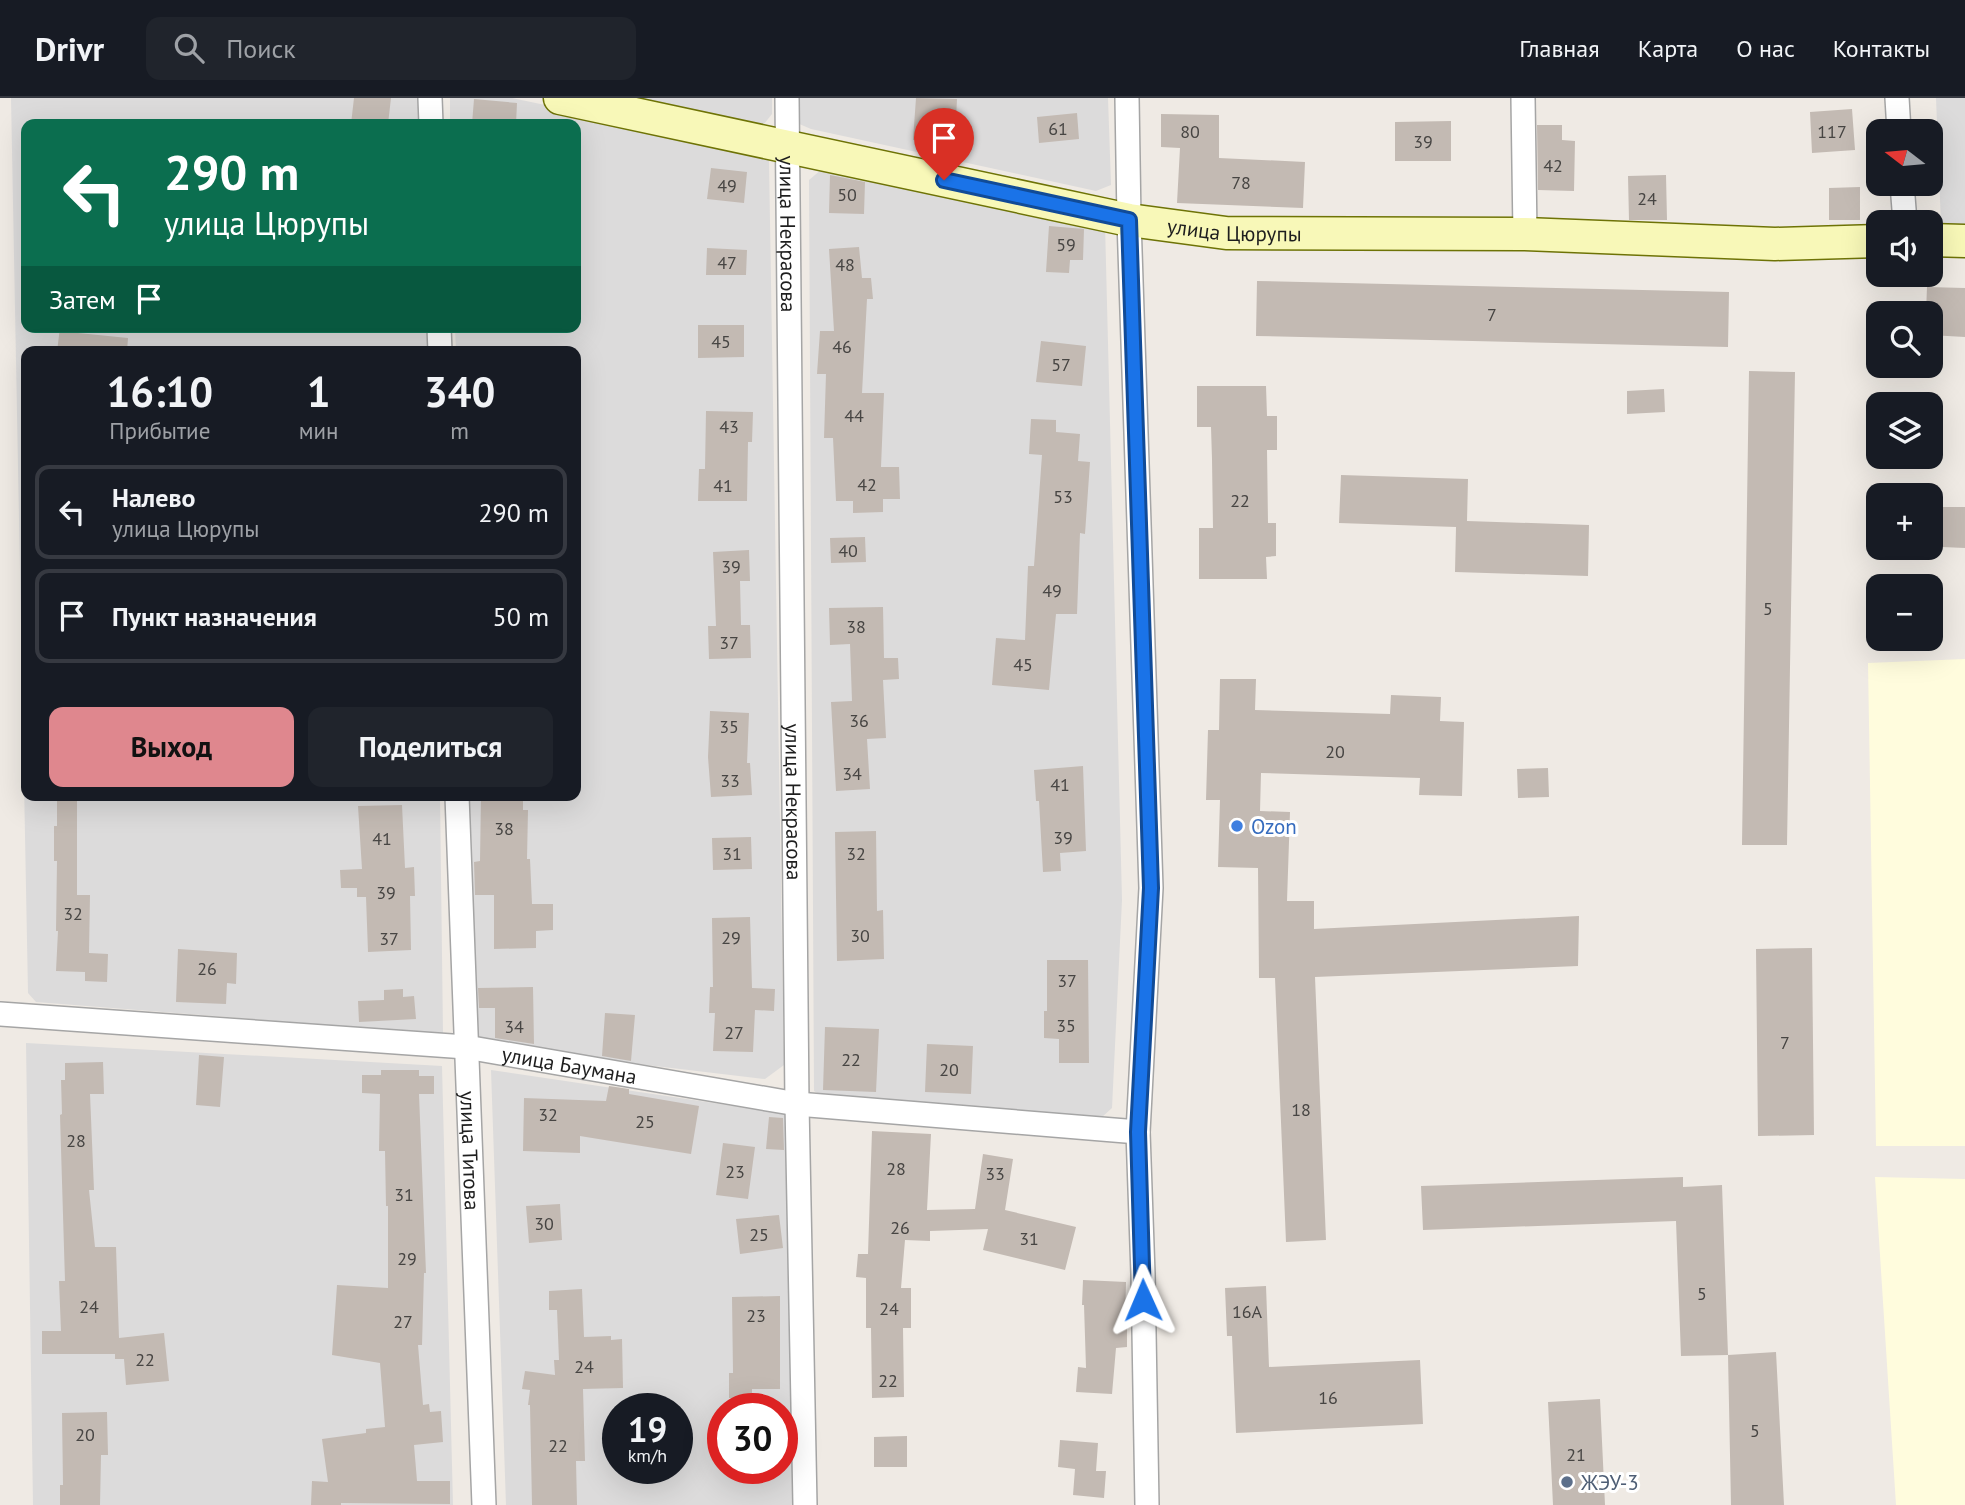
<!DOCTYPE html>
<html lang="ru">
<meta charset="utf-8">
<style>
:root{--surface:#171b24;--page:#20242c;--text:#f1f3f6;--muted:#9ea1a6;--line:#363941;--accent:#df878e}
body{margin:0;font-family:"PT Sans",sans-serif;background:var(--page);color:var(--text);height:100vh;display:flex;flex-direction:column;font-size:26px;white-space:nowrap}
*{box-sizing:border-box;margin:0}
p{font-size:23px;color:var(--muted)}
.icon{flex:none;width:38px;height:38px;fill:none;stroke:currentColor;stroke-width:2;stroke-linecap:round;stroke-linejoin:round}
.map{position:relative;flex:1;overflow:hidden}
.panel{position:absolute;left:21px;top:248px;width:560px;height:455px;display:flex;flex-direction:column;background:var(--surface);border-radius:14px;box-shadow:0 7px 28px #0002}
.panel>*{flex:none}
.banner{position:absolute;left:21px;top:21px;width:560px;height:214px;border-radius:14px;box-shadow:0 7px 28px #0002;background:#0b6e4f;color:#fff;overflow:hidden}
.needle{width:46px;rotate:286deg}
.controls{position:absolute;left:1866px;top:21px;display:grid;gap:14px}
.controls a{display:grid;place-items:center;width:77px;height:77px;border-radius:14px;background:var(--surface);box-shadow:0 7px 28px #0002;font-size:35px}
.speed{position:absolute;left:602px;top:1295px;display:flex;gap:14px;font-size:35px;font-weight:700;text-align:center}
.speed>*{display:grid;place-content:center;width:91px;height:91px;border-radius:50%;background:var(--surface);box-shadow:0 7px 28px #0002;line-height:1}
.speed small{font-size:18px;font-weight:400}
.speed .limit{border:10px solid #d22;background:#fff;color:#111}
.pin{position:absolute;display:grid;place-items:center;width:60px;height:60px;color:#fff;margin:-72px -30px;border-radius:50% 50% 50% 0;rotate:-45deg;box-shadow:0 0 7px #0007}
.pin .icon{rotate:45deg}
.me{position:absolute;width:77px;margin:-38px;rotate:359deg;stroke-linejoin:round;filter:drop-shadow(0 0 5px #0008)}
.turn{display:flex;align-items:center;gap:24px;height:147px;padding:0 28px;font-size:32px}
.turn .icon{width:91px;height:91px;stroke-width:2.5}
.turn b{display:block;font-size:49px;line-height:60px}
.then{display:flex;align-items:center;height:66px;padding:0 28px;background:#0003;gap:14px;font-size:26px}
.eta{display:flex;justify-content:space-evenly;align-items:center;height:119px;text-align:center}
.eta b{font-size:42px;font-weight:600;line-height:49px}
.cta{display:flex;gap:14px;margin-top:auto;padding:14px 28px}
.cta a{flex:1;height:80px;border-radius:14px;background:var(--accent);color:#111;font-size:28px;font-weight:600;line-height:80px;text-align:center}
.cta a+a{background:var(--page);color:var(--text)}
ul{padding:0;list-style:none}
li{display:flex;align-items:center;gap:21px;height:94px;margin:0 14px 10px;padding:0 14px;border:4px solid var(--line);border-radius:14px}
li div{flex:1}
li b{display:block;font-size:26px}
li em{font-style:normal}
header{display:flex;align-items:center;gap:42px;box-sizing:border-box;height:98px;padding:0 35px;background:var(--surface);border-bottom:2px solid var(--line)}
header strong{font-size:33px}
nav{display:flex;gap:38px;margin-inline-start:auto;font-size:24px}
.search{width:490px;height:63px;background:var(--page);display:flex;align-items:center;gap:18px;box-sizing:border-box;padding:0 24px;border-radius:14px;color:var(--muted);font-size:26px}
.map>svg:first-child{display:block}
</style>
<header>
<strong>Drivr</strong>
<div class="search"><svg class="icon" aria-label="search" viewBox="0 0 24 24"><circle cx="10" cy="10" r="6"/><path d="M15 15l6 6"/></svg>Поиск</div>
<nav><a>Главная</a><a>Карта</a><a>О нас</a><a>Контакты</a></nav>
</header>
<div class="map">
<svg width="1965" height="1407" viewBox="0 0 1965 1407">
<rect width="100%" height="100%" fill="#efeae4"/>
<path fill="#dcdbdb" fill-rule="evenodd" d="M11,0H425L427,26H26V229H434V254H26V698H440L443,936L36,904L28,895Z
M450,0H512L762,53L769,63L784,967L765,981L478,947L467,698H576V254H456L455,229H576V26H450Z
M637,0H772V16L764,26Z
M798,0H1108L1111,87L1096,93L811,31L797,25Z
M1936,0H1965V129L1941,126Z
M828,66L1105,126L1122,802L1112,1010L1102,1019L828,1001L814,993L809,82Z
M26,945L442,968L453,1407H33Z
M491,972L794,1017L800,1407H506ZM618,1311H677V1370H618ZM723,1311H782V1370H723Z"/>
<path fill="#fffcdd" d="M1965,561V1048H1876L1868,565Z
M1875,1079L1965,1081V1407H1896Z"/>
<path fill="#c3bab3" d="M354,0H391L388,26H351Z
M916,0L957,1L956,22L941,21L939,44L913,42Z
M474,1L517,5L516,26H472Z
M1852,11L1855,52L1812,55L1810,14Z
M1077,15L1079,41L1039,45L1037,19Z
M1161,16L1219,17V60L1305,64L1303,110L1177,105L1180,50L1161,49Z
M1451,23V63H1395V24Z
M1537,27H1562V42L1575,43L1574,93L1538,92Z
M711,70L747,74L744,105L707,101Z
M830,77L865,84L864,116L829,115Z
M1666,77L1667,122H1629L1628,78Z
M1860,89V122H1829V90Z
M1049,128L1084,131L1083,162H1070L1069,175L1046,174Z
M859,149L862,180H871L873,201H867L862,295H884L881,369H899L900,401H883V414L853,415V403H836L833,340H824L826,276H817L820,233H834L829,151Z
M707,150L747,152L746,177H706Z
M1257,183L1729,194L1728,249L1256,238Z
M1927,189L1965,190V239L1930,237V215H1926Z
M698,227H744V259L698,260Z
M60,229H78V235L128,240L127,254H57Z
M1041,243L1086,248L1082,288L1036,284Z
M1749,273L1795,274L1787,747H1742Z
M1197,288H1266L1267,318H1277V352H1267L1268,425H1276V458L1266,459L1267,481H1199V430H1213L1212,361L1211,329H1197Z
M1664,291L1665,314L1627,316V293Z
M706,313L753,314L752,344H748L747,403H698L699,371H705Z
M1031,321L1056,322V334L1080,336L1078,363L1090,364L1085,436L1080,435L1077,516H1056L1049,592L992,587L996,540L1025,542L1028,468H1034L1042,357L1029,356Z
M1341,377L1468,381L1467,423L1589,427L1588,478L1455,474L1456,429L1339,425Z
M1943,409H1965V450L1942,449Z
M865,439L866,464L831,465L830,440Z
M749,452L750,483H740L741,527H750L751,560L709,561L708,528H716L713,454Z
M883,509L884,560H898L899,581L883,582L886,640L867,641L870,691L836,693L831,604L852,603L850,546L830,547L829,510Z
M1220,581H1256L1255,612L1390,616L1391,597L1441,599L1440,623L1464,624L1462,698L1419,697L1420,680L1261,675L1260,713L1290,714L1287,803H1314V831L1579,818L1578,868L1315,879L1326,1142L1286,1144L1275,880H1259L1258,770L1218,769L1220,702H1206L1208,632H1219Z
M710,613L749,615L747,665H750L752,697L711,699L708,659Z
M1083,668L1086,753L1060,755L1061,773L1043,774L1039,703H1036L1034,672Z
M1548,670L1549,699L1518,700L1517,671Z
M57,698H77V797H90L89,855L108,856L107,884L85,883V874L56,873L58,833H56L57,763H54V728H57Z
M481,698H523V712H528L527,761H530L532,806H553V832L536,833V850L494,851V797H475L474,764L480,763Z
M402,707L405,770L414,769L415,798H410L411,852L368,854L366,799H357V790H341L340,772L362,771L358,708Z
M876,733L877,813L883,812L884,861L837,863L835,734Z
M751,739L752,771L713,772L712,740Z
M750,819L752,890L775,891L774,913L755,912L753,954L713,953L715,915H709L710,889H713L712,820Z
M1812,850L1814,1037L1758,1038L1756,851Z
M178,851L237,855L236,886L227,885L226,906L176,904Z
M1047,862H1088L1089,965H1059V941L1044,940V913H1047Z
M533,889L534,946L495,940V910H479L478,890Z
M403,891V899L414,898L416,921L359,924L358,903L384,902V892Z
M605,915L635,917L631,963L602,958Z
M825,929L879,931L876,994L823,992Z
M927,946L973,948L971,996L925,994Z
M199,957L224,959L220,1009L196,1007Z
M103,964L104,996H90L94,1092H89L95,1149H116L119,1240L164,1235L169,1283L126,1287L124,1261H115V1256H42V1233H61L59,1183H65L60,1017L62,1016L61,982H65V965Z
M381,972H419V978H434V996H419L426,1175H424L422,1247H418L423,1307L429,1306L430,1314L441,1313L443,1344L414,1347L417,1383H450V1406L341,1405V1407H311L312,1383L328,1384L322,1341L366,1335V1331L385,1329L380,1265L332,1257L337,1187L388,1190V1108H386L385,1053H379L380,996L362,995V977H381Z
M609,988L629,991V996L699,1008L691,1056L580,1038V1055L523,1053L524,1000L606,1003Z
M769,1019L783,1020L784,1052L766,1051Z
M872,1033L931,1036L927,1112L975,1111L983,1056L1013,1061L1005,1112L1076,1129L1065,1172L983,1152L988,1131L930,1133V1143L905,1142L901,1190H911V1230H903L904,1299L872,1300L871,1230H866V1180L856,1179L858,1156H868Z
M723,1045L755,1049L748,1101L716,1097Z
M1683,1079V1089L1722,1087L1728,1257L1681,1258L1676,1123L1423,1132L1421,1088Z
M560,1106L562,1142L529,1145L526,1108Z
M779,1117L783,1150L740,1156L736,1121Z
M1083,1182L1126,1184L1125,1222H1127V1249L1116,1250L1112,1296L1076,1294L1078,1269L1086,1270L1084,1207H1082Z
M1266,1188L1269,1269L1420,1262L1423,1326L1236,1335L1232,1238H1227L1225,1190Z
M582,1191L584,1239L611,1238V1242L622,1241L623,1290L583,1291L585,1363H576L577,1407H532L530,1307H528L530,1292L522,1291L525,1273L555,1277L554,1262H559L557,1212H549V1193Z
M780,1198V1291H752V1300H729V1275H733L732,1199Z
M1776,1254L1784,1407H1731L1728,1257Z
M1600,1301L1605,1407H1553L1548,1304Z
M107,1314L108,1357H101L100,1407H60V1387H63L62,1315Z
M907,1338V1369H874V1339Z
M1060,1342L1098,1345L1096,1373H1106L1104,1400L1073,1397L1075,1371L1058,1369Z"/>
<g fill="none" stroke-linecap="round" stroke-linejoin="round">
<g stroke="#a5a5a5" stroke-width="26">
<g id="street">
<path d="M430,0L431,26"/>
<path id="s1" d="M787,0L797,1006L805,1407"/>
<path d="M1127,0L1129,122L1151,790L1138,1034L1143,1176L1147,1407"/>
<path d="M1523,0L1525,136"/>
<path d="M1897,0L1899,33"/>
<path d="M1902,86L1905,124"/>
<path d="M439,229L440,254"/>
<path id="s2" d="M457,698L484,1407"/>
<path id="s3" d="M0,916L466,949L797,1006L1138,1034"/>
</g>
</g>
<g stroke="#6e7306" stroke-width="35">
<g id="secondary">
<path id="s4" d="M560,0L1129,122L1226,135L1525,136L1775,146L1878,143"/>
<path d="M1930,142L1965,143"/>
</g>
</g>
<use href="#street" stroke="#fff" stroke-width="23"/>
<use href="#secondary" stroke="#f8f8b8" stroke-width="32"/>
</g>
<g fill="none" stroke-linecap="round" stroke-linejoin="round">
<g stroke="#114b97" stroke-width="18">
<path id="route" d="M944,82L1129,122L1151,790L1138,1034L1143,1202"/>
</g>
<use href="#route" stroke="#1a73e8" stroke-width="12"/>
</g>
<circle fill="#3f7fe0" stroke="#fff" stroke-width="2.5" cx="1237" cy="728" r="7"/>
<circle fill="#5c6f8a" stroke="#fff" stroke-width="2.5" cx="1567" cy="1384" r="7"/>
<g text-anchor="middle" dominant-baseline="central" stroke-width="6" stroke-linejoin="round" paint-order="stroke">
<g font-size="18" fill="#474543">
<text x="1058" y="30">61</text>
<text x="1190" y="33">80</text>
<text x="1832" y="33">117</text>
<text x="1423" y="43">39</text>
<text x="1553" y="67">42</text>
<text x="1241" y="84">78</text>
<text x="727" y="87">49</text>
<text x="847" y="96">50</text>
<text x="1647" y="100">24</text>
<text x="1066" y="146">59</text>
<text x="727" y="164">47</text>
<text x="845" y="166">48</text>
<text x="1492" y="216">7</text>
<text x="721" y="243">45</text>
<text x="842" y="248">46</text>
<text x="1061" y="266">57</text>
<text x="854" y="317">44</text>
<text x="729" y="328">43</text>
<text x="867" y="386">42</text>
<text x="723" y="387">41</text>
<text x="1063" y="398">53</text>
<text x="1240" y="402">22</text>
<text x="848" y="452">40</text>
<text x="731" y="468">39</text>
<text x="1052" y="492">49</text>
<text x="1768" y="510">5</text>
<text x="856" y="528">38</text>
<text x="729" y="544">37</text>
<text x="1023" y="566">45</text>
<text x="859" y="622">36</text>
<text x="729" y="628">35</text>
<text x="1335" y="653">20</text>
<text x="852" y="675">34</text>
<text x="730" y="682">33</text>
<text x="1060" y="686">41</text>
<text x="504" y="730">38</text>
<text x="1063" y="739">39</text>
<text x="382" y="740">41</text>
<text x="732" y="755">31</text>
<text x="856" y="755">32</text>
<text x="386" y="794">39</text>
<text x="73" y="815">32</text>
<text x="860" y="837">30</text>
<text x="731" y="839">29</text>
<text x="389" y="840">37</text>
<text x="207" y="870">26</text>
<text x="1067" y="882">37</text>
<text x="1066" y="927">35</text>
<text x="514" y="928">34</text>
<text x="734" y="934">27</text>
<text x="1785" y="944">7</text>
<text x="851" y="961">22</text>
<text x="949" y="971">20</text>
<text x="1301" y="1011">18</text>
<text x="548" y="1016">32</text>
<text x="645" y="1023">25</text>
<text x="76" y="1042">28</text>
<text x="896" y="1070">28</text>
<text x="735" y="1073">23</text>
<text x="995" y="1075">33</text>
<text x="404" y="1096">31</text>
<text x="544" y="1125">30</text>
<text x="900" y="1129">26</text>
<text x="759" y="1136">25</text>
<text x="1029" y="1140">31</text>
<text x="407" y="1160">29</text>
<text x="1702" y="1195">5</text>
<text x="89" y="1208">24</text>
<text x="889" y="1210">24</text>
<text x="1247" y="1213">16А</text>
<text x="756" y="1217">23</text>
<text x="403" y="1223">27</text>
<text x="145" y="1261">22</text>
<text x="584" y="1268">24</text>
<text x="888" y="1282">22</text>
<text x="1328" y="1299">16</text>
<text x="1755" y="1332">5</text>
<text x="85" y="1336">20</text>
<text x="558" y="1347">22</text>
<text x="1576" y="1356">21</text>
</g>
<g font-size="21" fill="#1e1e1e" stroke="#fff">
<text stroke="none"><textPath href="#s4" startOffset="688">улица Цюрупы</textPath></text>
<text stroke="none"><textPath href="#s1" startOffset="136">улица Некрасова</textPath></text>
<text stroke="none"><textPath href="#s1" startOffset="704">улица Некрасова</textPath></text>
<text stroke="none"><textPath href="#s3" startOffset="572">улица Баумана</textPath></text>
<text stroke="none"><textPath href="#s2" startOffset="355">улица Титова</textPath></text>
</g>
<g font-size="21" fill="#366cbe" stroke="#fff" text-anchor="start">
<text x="1251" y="728">Ozon</text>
</g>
<g font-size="21" fill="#4e5e75" stroke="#fff" text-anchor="start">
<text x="1581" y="1384">ЖЭУ-3</text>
</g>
</g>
</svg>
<div class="controls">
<a><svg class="needle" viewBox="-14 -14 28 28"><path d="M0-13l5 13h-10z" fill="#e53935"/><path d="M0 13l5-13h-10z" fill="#9ea1a6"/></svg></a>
<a><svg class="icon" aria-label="sound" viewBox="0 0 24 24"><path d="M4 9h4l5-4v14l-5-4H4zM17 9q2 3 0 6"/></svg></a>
<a><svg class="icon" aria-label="search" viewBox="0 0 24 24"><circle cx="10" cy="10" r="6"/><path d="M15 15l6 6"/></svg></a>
<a><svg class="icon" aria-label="layers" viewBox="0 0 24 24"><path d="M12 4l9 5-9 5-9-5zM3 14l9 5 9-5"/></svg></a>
<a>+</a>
<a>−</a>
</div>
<div class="speed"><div>19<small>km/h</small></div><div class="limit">30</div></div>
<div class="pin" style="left:944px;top:82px;background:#d93025"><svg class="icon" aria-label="arrive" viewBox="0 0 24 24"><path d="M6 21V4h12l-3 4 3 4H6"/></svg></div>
<svg class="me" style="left:1143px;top:1202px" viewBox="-20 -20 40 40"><path d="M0-17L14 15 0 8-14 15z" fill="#1a73e8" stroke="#fff" stroke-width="4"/></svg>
<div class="banner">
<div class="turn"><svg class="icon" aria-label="left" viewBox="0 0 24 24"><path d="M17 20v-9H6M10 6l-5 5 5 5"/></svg><div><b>290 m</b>улица Цюрупы</div></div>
<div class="then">Затем<svg class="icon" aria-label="arrive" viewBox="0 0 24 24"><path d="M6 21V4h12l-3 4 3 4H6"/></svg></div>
</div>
<section class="panel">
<div class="eta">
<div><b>16:10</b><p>Прибытие</p></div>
<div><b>1</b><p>мин</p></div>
<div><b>340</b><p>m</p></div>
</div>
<ul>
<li><svg class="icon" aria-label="left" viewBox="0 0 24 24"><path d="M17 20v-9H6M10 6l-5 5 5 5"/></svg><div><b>Налево</b><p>улица Цюрупы</p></div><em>290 m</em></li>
<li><svg class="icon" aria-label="arrive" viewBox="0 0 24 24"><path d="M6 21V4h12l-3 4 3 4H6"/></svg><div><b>Пункт назначения</b></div><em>50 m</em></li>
</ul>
<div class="cta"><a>Выход</a><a>Поделиться</a></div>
</section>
</div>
